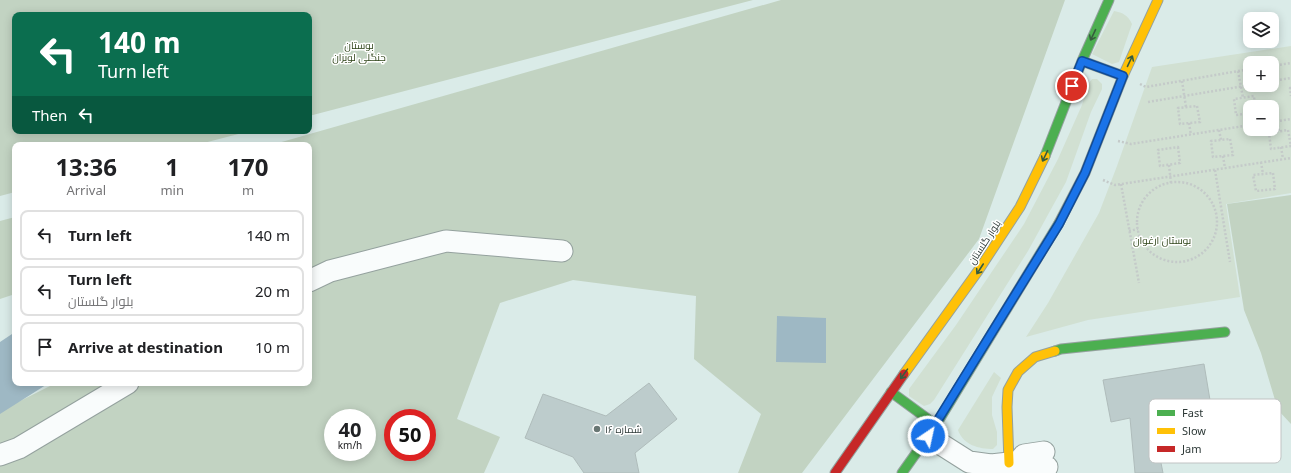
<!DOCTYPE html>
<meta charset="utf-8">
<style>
:root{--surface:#fff;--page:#f2f2f2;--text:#202124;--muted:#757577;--line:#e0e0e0}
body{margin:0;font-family:"Noto Sans",Cairo,sans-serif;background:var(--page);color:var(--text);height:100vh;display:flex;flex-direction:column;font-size:15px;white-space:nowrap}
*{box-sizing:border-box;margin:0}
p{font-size:13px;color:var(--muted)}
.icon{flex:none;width:22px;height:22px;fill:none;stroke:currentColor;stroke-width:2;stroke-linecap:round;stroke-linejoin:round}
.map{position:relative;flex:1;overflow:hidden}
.side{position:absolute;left:12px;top:142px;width:300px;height:244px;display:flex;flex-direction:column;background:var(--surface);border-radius:8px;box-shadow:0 2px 10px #0003}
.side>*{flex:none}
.banner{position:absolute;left:12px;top:12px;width:300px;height:122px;border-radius:8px;box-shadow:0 2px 10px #0003;background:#0b6e4f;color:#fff;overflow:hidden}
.fabs{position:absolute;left:1243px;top:12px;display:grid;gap:8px}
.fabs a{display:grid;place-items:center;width:36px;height:36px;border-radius:8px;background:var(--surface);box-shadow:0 2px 10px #0003;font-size:20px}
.speed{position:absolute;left:324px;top:409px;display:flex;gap:8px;font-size:20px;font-weight:700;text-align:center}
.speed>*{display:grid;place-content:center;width:52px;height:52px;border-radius:50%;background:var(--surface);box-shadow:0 2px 10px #0003;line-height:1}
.speed small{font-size:10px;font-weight:400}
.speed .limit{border:6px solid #d22;background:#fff;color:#111}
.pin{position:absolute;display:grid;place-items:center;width:34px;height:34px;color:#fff;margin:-17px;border:2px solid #fff;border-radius:50%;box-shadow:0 1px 4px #0007}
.me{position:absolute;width:44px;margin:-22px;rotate:34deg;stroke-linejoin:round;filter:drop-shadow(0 0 3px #0008)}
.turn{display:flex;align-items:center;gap:14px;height:84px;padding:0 20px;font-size:18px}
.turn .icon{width:52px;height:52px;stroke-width:2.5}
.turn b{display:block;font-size:28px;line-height:34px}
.then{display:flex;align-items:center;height:38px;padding:0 20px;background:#0003;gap:8px;font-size:15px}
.eta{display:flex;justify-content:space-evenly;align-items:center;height:68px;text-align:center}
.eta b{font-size:24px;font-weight:700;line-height:28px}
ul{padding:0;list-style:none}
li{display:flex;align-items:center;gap:12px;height:50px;margin:0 8px 6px;padding:0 12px;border:2px solid var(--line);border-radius:8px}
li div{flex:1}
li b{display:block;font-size:15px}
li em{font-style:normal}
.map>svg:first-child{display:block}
</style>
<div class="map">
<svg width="1291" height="473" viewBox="0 0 1291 473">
<rect width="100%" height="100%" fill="#daebe8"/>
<path fill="#d1e0d2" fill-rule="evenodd" d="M1114,11C1123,13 1128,15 1132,24L1119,62L1112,64L1092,54Z
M1291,46V193L1226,204L1240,297L1088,320L1026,337L1048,303L1099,213L1117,166L1152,67ZM1250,63H1272V85H1250ZM1250,107H1272V129H1250Z
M1092,79H1097L1102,84V89L1091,112L1066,182L1050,211L1028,251L934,400L930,404L924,406L909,396V389L956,325L1024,224L1058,159L1082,105L1088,84Z
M994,372L1001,378L992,397V415L997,432V445L993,449C979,449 963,445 958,430Z"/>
<path fill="#c2d3c2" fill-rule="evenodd" d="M0,0H753L309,116V15H15V131H250L196,145H15V192L0,196Z
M781,0H1065L979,239L802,473H738L761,414L694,359L696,296L573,280L500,303L457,419L500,437L484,473H0V411L56,383H309V145H271ZM333,418H367V452H333ZM393,418H427V452H393Z
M1291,195V424L1278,410L1261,353L1244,310L1227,204Z
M15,217V294L0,299V221Z"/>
<path fill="#9eb8c4" d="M777,316L826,318V363L776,362Z
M15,332V383H49L0,414V342Z"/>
<path fill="#bdcccc" stroke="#afbcbb" d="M1204,364L1212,412L1153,422L1163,473H1135L1130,418L1111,422L1103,380Z
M649,383L677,419L635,453L639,473H584L573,457L525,438L543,394L606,416Z"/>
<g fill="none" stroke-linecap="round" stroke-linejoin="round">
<g stroke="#94a19e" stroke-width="23">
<path id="street" d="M309,281L330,271L446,241L562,251
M928,436L969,462L991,465L1018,462L1024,455L1044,452
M0,455L19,448L128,383
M1018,462L1024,468L1047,467"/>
</g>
<g stroke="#94a19e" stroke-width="11">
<path id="fast" d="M1082,61L1123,76
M1045,156L1082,61L1109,0
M1055,351L1061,349L1225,332
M891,392L936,425
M902,473L936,425L1059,223"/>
</g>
<g stroke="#94a19e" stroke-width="11">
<path id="slow" d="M1059,223L1085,173L1123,76L1158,0
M904,374L978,271L1020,207L1045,156
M1009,463L1007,407L1008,390L1018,372L1035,357L1055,351"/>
</g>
<g stroke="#94a19e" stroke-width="11">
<path id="jam" d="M835,473L904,374"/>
</g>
<path stroke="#c4cac9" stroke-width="2.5" stroke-dasharray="2 2" stroke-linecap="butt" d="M1272,66L1291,63
M1238,71L1243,98
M1182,81L1186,107
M1272,81L1291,78
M1140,84L1146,87L1250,69
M1291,88H1290L1291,96
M1148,102L1250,85
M1197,106L1200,122L1180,124L1178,108Z
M1250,113L1236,115L1234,99L1254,96L1255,107
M1247,114L1249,125
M1277,121L1279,131
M1272,122L1291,119
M1189,123L1191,135
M1219,130L1221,140
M1288,130L1291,146L1271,149L1269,133Z
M1230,139L1233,155L1213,157L1211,141Z
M1118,141L1131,144L1250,125
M1178,147L1180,163L1160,166L1158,150Z
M1281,147L1283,159
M1223,156L1225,168
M1261,162L1263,174
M1169,165L1171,183
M1215,170L1230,262
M1273,173L1275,189L1256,191L1253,175Z
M1103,180L1115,185L1291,158
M1137 222a40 40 0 1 1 80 0a40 40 0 1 1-80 0Z
M1121,184L1139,283
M1129,231L1138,229"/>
<use href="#street" stroke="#f9fcfc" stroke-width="21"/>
<use href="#fast" stroke="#4caf50" stroke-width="9"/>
<use href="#slow" stroke="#ffc107" stroke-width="9"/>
<use href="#jam" stroke="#c62828" stroke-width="9"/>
</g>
<defs><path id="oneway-shaft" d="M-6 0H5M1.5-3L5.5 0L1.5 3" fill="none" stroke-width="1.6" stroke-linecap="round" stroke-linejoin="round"/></defs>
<g stroke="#365c3e">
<use href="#oneway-shaft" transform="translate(1093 35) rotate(115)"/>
<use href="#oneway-shaft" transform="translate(1130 61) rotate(-65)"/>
<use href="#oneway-shaft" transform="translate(1045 156) rotate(116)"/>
<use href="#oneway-shaft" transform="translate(980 269) rotate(123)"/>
<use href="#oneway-shaft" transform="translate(904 374) rotate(126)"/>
</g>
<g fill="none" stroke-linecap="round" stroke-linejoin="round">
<g stroke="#114b97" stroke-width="10">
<path id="route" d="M928,436L1059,224L1085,173L1123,76L1082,61L1072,86"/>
</g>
<use href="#route" stroke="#1a73e8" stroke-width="7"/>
</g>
<circle fill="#697774" stroke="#fff" stroke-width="1.5" cx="597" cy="429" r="4"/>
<g text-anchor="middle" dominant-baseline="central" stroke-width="3" stroke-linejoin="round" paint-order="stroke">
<g font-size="10" fill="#2c4216" stroke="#fff">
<text x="359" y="45">بوستان<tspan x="359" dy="12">جنگلی لویزان</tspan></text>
<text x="1162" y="240">بوستان ارغوان</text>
</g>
<g font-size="10" fill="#2c3836" stroke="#fff">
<text transform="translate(984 242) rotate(-57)">بلوار گلستان</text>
</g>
<g font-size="10" fill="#2c3836" stroke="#fff" text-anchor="start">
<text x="605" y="429">شماره ۱۶</text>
</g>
</g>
<rect x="1149" y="399" width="132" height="64" rx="6" fill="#fff" stroke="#c0c3c3" stroke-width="1"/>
<rect x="1157" y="410" width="18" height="6" fill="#4caf50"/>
<rect x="1157" y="428" width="18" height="6" fill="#ffc107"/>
<rect x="1157" y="446" width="18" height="6" fill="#c62828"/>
<g font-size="11" fill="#2c3836">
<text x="1182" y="417">Fast</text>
<text x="1182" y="435">Slow</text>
<text x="1182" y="453">Jam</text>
</g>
</svg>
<div class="fabs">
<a><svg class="icon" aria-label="layers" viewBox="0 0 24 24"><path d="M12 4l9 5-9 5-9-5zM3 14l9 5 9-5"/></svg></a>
<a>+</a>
<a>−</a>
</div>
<div class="speed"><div>40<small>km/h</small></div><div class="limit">50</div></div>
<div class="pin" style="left:1072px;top:86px;background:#d93025"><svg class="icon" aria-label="arrive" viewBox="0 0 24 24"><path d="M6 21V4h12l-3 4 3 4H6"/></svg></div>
<svg class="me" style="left:928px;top:436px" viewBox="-20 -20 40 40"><circle r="17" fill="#1a73e8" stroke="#fff" stroke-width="3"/><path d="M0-11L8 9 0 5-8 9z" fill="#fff"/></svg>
<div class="banner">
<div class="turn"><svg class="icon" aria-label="left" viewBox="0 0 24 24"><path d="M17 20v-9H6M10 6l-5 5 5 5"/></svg><div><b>140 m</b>Turn left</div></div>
<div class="then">Then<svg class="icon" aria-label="left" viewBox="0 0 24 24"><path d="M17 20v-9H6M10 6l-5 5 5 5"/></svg></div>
</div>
<section class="side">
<div class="eta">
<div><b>13:36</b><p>Arrival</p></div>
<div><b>1</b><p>min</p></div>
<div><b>170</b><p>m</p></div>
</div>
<ul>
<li><svg class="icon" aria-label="left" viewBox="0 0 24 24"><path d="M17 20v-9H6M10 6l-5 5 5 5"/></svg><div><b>Turn left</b></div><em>140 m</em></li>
<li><svg class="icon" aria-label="left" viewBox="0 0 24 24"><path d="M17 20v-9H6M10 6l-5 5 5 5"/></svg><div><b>Turn left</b><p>بلوار گلستان</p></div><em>20 m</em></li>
<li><svg class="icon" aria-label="arrive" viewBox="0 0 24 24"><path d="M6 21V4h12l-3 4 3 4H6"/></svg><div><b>Arrive at destination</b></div><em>10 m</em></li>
</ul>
</section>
</div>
